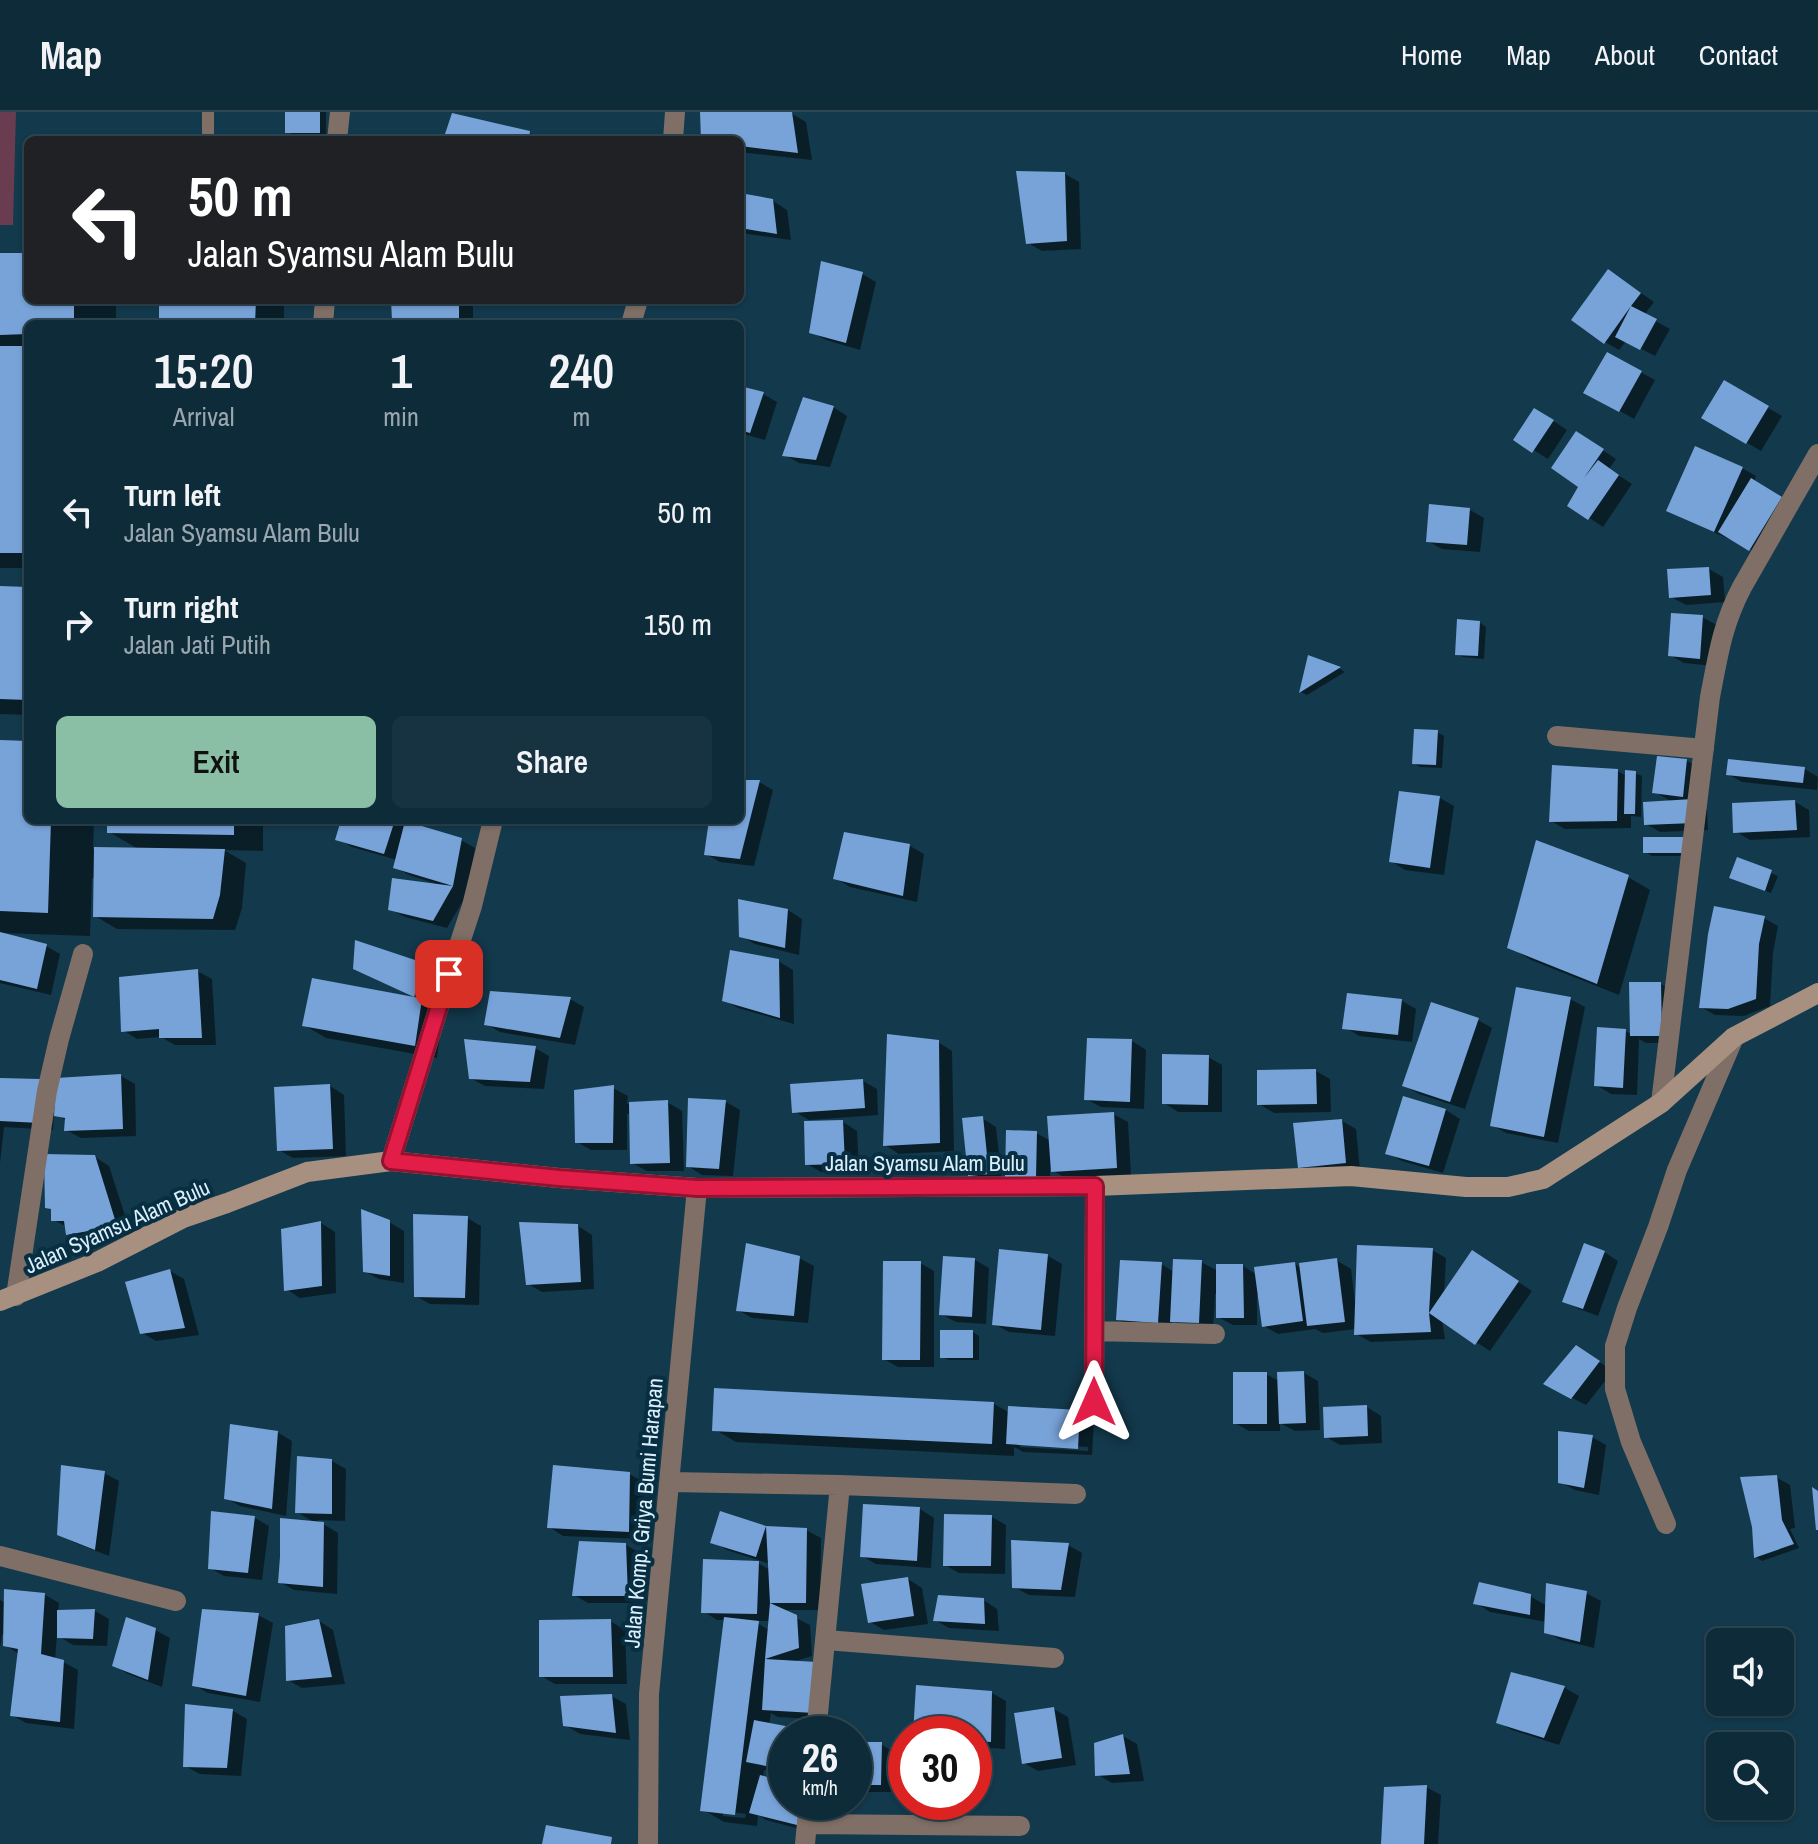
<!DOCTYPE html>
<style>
:root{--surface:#0e2b39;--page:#173341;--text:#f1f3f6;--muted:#9ba7ae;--line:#2e4753;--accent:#8abfa5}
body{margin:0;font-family:"Archivo Narrow",sans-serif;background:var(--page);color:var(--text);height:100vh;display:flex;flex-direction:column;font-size:30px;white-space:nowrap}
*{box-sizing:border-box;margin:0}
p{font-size:26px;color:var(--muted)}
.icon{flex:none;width:44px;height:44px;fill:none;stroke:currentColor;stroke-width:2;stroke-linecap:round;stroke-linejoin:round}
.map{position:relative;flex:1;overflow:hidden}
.panel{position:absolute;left:24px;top:208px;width:720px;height:504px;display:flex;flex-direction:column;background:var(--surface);border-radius:12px;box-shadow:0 2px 6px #0004,0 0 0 2px var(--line)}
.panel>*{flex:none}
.banner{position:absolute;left:24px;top:24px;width:720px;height:168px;border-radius:12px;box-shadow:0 2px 6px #0004,0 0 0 2px var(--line);background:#202124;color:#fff;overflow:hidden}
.controls{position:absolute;left:1706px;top:1516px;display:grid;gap:16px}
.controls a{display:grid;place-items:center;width:88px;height:88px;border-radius:12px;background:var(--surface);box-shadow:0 2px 6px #0004,0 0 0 2px var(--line);font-size:40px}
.speed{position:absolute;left:768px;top:1604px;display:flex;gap:16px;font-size:40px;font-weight:700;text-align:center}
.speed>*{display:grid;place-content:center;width:104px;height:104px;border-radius:50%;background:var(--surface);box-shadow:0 2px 6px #0004,0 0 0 2px var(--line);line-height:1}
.speed small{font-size:20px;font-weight:400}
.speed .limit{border:12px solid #d22;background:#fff;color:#111}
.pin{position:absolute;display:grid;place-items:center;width:68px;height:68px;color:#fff;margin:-34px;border-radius:16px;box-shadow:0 4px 12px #0006}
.me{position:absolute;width:88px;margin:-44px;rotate:0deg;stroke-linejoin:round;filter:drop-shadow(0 0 6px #0008)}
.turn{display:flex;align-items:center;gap:28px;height:168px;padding:0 32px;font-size:36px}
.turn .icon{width:104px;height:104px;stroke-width:2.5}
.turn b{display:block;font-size:56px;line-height:68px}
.eta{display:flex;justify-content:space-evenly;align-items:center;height:136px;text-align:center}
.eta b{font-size:48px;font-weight:600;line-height:56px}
.primary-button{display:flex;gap:16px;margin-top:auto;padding:16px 32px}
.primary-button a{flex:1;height:92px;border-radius:12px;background:var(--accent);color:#111;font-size:32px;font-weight:600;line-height:92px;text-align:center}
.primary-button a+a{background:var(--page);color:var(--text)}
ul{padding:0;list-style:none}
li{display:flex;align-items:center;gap:24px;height:112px;padding:0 32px}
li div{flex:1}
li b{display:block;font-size:30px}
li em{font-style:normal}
header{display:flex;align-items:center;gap:48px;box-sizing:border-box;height:112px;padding:0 40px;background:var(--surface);border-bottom:2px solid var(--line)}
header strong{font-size:38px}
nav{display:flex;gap:44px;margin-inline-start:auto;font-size:28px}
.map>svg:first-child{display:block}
</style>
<header>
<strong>Map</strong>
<nav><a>Home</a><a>Map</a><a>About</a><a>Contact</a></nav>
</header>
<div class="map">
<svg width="1818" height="1732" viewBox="0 0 1818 1732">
<rect width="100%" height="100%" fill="#13394c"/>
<path fill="#693d4f" d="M0,0H16L13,113H0Z"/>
<path fill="#0007" fill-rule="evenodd" d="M287,0H326V23H294L287,20Z
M702,0H789L806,10L812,48L740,40V28H703Z
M530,21L542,28H445Z
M1065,62L1079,70L1081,137L1042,139L1028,131Z
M740,83L773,89L787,98L791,128L740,121Z
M0,143H28V188H116V212H28V456H0Z
M862,162L876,170L860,238L826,228L812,220Z
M1622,168L1654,190L1644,203L1670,217L1655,244L1626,229L1619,238L1605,230Z
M161,188H284V212H161Z
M393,188H473V212H400L394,208Z
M1607,242L1655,268L1634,307L1586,280Z
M1725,271L1782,304L1761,339L1704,306Z
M740,276L763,282L777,290L765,328L740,321Z
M833,295L847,304L830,355L799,351L785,343Z
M1549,306L1567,318L1548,347L1516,327Z
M1590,330L1616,347L1609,357L1632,372L1603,415L1570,393L1581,374Z
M1742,356L1756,364L1754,370L1795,395L1764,445L1730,425L1729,427L1682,406L1668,398Z
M1470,398L1484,406L1480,440L1442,437L1428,429Z
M1709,457L1723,465L1725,490L1686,493L1671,485Z
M0,476L28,477V603L0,602Z
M1702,505L1717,513L1714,554L1684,551L1670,543Z
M1480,511L1486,515L1484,547L1463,545L1457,542Z
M1309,545L1340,557L1345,560L1307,583L1301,580Z
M1437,620L1444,624L1442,656L1420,655L1414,651Z
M0,630L28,631V708H94L93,737L140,738L109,720V708H263V739L224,738L246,751L242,796L235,818L117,817L95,804L96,766H92L90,824L2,821L46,834L60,842L51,883L0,871Z
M1659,646L1687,649L1701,657L1697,692L1707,698L1708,718L1660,720L1646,712L1672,690L1655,680Z
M1729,649L1805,657L1818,665L1817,678L1742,670L1728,662Z
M1617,659L1627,664L1635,661L1642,664L1641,705L1631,704V716L1565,717L1551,709Z
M740,670H759L773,678L754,754L720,750L706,742L711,708H740Z
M1440,686L1454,694L1444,763L1405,758L1391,749Z
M1795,690L1809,698L1810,725L1750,728L1735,719Z
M343,708H409L411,710L410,713L461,728L475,736L467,782L447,816L405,805L390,797L434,773V771L409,763L395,755L397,748L352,735L338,727Z
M1645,727L1696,744H1652L1645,740Z
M910,734L924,742L917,790L850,775L835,766Z
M1738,747L1778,764L1771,781L1731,765Z
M1628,765L1650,778L1619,883L1531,848L1510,835Z
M788,798L802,807L799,843L755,832L741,824Z
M1764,806L1778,814L1773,841L1770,894L1744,904L1715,903L1701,895Z
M778,849L793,858L794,912L738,896L724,888Z
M426,854L440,862L429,891L443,901L437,946L326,926L304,913L418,886L369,864Z
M197,859L212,867L216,933H175L161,925L137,927L123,918Z
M1661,872L1675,880V931H1646L1639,927L1637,983L1611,982L1596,973L1625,919L1632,922Z
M491,881L570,887L584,895L575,933L500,920L486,912Z
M1570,887L1585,895L1558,1031L1506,1021L1492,1013Z
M1402,889L1416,897L1412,930L1359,924L1345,915Z
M1478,908L1492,916L1465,997L1419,982L1405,974Z
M1132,929L1146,938L1144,997L1101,995L1086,987Z
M938,930L952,939L954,1039L899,1042L885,1033Z
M535,936L549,944L544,977L485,974L470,966Z
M1208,945L1222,953V1000H1178L1164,991Z
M1316,959L1330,967L1331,1000L1274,1001L1259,992Z
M121,964L135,972L136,1024L81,1026L66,1018L67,1009L54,1001L53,1018L4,1015L0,1051V968L40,969Z
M863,969L877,977L878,1003L809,1008L794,999Z
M330,974L344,983L346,1044L293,1046L279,1038Z
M613,976L628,984L627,992L667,990L682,999L684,1059H647L632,1051L631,1002H627V1038H591L577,1030Z
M1404,986L1446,998L1460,1007L1443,1061L1402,1049L1388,1041Z
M726,990L740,998L733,1064L702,1063L688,1054Z
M1113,1002L1128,1010L1131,1063L1067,1067L1050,1057V1072H1021L1036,1021L1051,1029Z
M982,1006L996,1015L1002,1069L984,1071L969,1063Z
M1342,1009L1356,1017L1360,1059L1314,1063L1300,1055Z
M843,1010L857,1019L859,1060H821L807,1052Z
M95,1045L109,1054L131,1122L82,1130L68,1122L67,1115L54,1108V1099L47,1095Z
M467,1106L481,1114L479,1193L430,1192L416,1184Z
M389,1110L404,1119V1171L379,1167L364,1159Z
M321,1111L335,1120L336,1181L300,1186L286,1177Z
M578,1114L592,1123L594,1177L542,1180L528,1172Z
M1432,1138L1446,1146L1444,1182L1487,1149L1532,1179L1490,1239L1442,1208L1445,1227L1371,1230L1356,1222V1217L1323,1221L1315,1217L1278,1222L1264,1214L1260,1183H1257V1213H1233L1218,1205V1182H1215L1213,1218L1187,1217L1172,1208L1171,1218L1132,1215L1118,1207L1161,1152L1174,1160L1201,1150L1218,1159L1243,1154L1257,1163L1295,1152L1301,1156L1336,1148L1351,1157L1355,1190H1357Z
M1604,1140L1618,1149L1598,1204L1579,1197L1565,1189Z
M1048,1144L1062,1152L1055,1224L1009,1220L994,1212Z
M799,1146L814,1154L808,1211L752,1206L738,1198Z
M975,1148L989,1156L986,1212L956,1210L941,1202Z
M920,1151L934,1159V1255H898L884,1247Z
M170,1159L184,1167L199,1223L156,1229L141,1220Z
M973,1220L979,1224V1248H949L942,1245Z
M1590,1244L1613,1259L1586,1293L1559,1279Z
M1304,1261L1318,1269L1320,1318L1295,1319L1280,1311V1319H1249L1235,1311L1266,1262L1279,1269Z
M994,1292L1010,1301L1079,1300L1094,1308L1092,1343L1023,1340L1014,1335V1344L736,1330L714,1317ZM1020,1331L1088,1335V1339L1020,1335Z
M1367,1295L1381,1304L1382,1331L1340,1333L1326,1325Z
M277,1320L292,1329L286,1404L240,1394L226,1386Z
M1592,1325L1606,1333L1599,1383L1575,1378L1560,1370Z
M332,1349L346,1357L345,1409L317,1408L338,1421L337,1482L294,1478L280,1470L317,1412L297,1400Z
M104,1361L119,1369L109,1444L73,1430L59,1422Z
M629,1362L644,1370L643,1427L563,1424L549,1415Z
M1776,1365L1790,1373L1795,1416L1790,1417L1799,1436L1762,1449L1756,1445Z
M920,1397L934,1406L931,1456L876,1452L862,1444Z
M722,1402L765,1416L806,1418L821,1426L820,1498H780L810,1513L812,1544L792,1550L830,1560L827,1608L778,1605L771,1601L769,1613L800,1619L805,1622H786V1662L764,1658L763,1666L786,1672V1690L811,1720L766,1708L758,1703L757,1714L724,1710L702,1697L726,1508H717L703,1499L758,1451L770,1458V1452L727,1438L713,1430ZM754,1509H770V1518L764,1515ZM723,1699L746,1702L745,1706L723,1704Z
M992,1405L1006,1413L1005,1462L959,1461L945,1453Z
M255,1406L269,1414L262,1468L224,1464L210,1456Z
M626,1433L640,1441L642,1491H588L574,1483Z
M1068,1433L1082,1441L1075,1485L1029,1483L1014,1475Z
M908,1467L922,1476L928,1512L884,1518L870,1510Z
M1586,1481L1601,1489L1594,1536L1561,1528L1546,1520L1547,1510L1490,1500L1476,1491L1530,1484L1547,1494Z
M45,1483L59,1491L58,1500L95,1499L109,1507L107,1534L73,1533L57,1523L55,1548L63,1550L78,1558L74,1617L26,1611L12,1603L19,1542L5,1533V1523H2L0,1536V1488L6,1491Z
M983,1488L997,1497L999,1519L949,1516L935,1508Z
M258,1503L273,1511L260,1590L208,1581L194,1573Z
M319,1509L333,1518L345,1572L302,1576L288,1568Z
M610,1509L625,1518L627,1572H555L541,1564Z
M155,1518L170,1526L162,1575L128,1562L114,1553Z
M1512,1562L1565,1576L1579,1584L1559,1633L1512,1618L1498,1610Z
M992,1581L1006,1589L1005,1637L974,1635V1622H915Z
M611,1584L626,1592L630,1628L580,1622L565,1613Z
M1054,1597L1068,1605L1076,1653L1038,1659L1024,1651Z
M233,1599L247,1607L241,1664L200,1662L185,1654Z
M1123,1624L1137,1632L1144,1669L1112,1671L1097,1662Z
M854,1632H881L895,1641V1680H858L854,1678Z
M1426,1675L1441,1683L1438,1732H1383Z"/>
<path fill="#78a3d9" d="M285,0H320V21H285Z
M700,0H792L798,41L740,34V28H701Z
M452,1L530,19L529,28H443Z
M69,24L126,25V28H69Z
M1016,59L1065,60L1067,129L1026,132Z
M740,81L773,87L777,122L740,116Z
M0,141H28V188H74V212H28V222L0,223Z
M821,149L863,160L846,231L809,221Z
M1608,157L1641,181L1631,194L1657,207L1640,238L1615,225L1631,194L1604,232L1571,208Z
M159,188H256L255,212H159Z
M391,188H459V212H411L392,209Z
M0,234H28V441H0Z
M1607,240L1642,259L1619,300L1583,281Z
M1724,268L1769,294L1746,332L1701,306Z
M740,274L764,280L750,321L740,318Z
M803,285L834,294L816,348L782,344Z
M1534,296L1554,308L1532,341L1513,328Z
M1576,319L1604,337L1584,366L1598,348L1619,363L1588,408L1567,394L1578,375L1551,356Z
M1695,334L1743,355L1714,420L1666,399Z
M1751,366L1782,385L1749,439L1718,420Z
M1429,392L1470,396L1467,433L1426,430Z
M1709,455L1711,483L1669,486L1667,457Z
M0,474L28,475V588L0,587Z
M1671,501L1703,503L1700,547L1668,544Z
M1457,507L1480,509L1478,544L1455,543Z
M1308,543L1341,555L1299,581Z
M1414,617L1438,618L1436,653L1412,652Z
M0,628L28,629V708H51L48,801L0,799Z
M1657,644L1687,647L1683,685L1652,681Z
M1728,647L1805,655L1803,671L1726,663Z
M1552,653L1618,657L1617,709L1549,710Z
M1625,658L1636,659L1635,702H1624Z
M740,668H760L740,747L704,743L709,708H740Z
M1399,679L1440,684L1430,756L1389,750Z
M1693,687L1694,711L1644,713L1643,690Z
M1795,688L1797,718L1733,721L1732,691Z
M107,708H234V723L107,721Z
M341,708H395L384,742L335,728Z
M405,709L462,726L453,774L393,756Z
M844,720L910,732L903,784L833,767Z
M1643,725H1691V741H1643Z
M1536,728L1629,763L1597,872L1507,836Z
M94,735L225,737L220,783L213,807L93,805Z
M1737,745L1772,758L1765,779L1729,766Z
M392,766L453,774L433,809L388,798Z
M738,787L788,797L785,836L739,825Z
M1714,794L1765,804L1759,832L1756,887L1728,897L1699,896L1708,822Z
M0,820L47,832L37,877L0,868Z
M355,828L427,852L414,885L422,887L415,934L302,914L312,866L414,885L353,857Z
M730,838L779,847L780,906L722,889Z
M198,857L202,926H159V917L121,920L119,865Z
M1629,870H1661L1662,924H1630Z
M1516,875L1571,885L1544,1025L1490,1014Z
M490,879L571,885L560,926L484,913Z
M1347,881L1402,887L1398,923L1342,917Z
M1431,890L1479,906L1450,990L1402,974Z
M1597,915L1626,917L1623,976L1594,974Z
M887,922L939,928L940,1031L883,1034Z
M1087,926L1132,927L1130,990L1084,988Z
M464,927L536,934L530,970L469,967Z
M1162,942L1209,943L1208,993L1162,992Z
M1316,957L1317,992L1257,993V958Z
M121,962L123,1017L64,1019L65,1006L54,1004L56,966Z
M0,966L40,967V1011L0,1009Z
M863,967L865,996L792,1001L790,972Z
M330,972L333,1037L277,1039L274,975Z
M614,973L613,1031H575L574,978Z
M1403,984L1446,997L1429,1054L1385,1042Z
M688,986L726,988L719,1057L686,1055Z
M668,988L670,1051L630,1052L629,990Z
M1114,1000L1117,1056L1051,1060L1047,1004Z
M983,1004L989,1062L968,1064L962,1006Z
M1342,1007L1346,1051L1298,1056L1293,1011Z
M843,1008L845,1052L805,1053L804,1009Z
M1006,1018L1037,1019L1036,1065H1005Z
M44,1042L95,1043L117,1114L66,1123L64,1109H51V1097L45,1096Z
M361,1097L390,1108V1164L363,1160Z
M413,1102L468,1104L465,1186L414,1185Z
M321,1109L322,1174L284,1179L281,1117Z
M519,1110L578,1112L581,1170L526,1173Z
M746,1131L800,1144L794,1204L736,1199Z
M1584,1131L1605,1139L1583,1197L1562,1190Z
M1357,1133L1433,1136L1429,1201L1431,1220L1354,1223Z
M999,1137L1048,1142L1041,1218L992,1213Z
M1472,1138L1519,1169L1475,1233L1429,1201Z
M943,1144L975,1146L972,1205L939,1203Z
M1337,1146L1345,1210L1307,1214L1299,1151Z
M1173,1147L1202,1148L1199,1211L1170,1210Z
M1120,1148L1162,1150L1158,1211L1116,1208Z
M883,1149H921L920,1248H882Z
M1295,1150L1303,1209L1262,1215L1254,1155Z
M1216,1152H1243L1244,1206H1216Z
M170,1157L185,1216L140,1222L125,1170Z
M940,1218H973V1246H940Z
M1576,1233L1600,1249L1571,1287L1543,1272Z
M1304,1259L1306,1311L1279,1312L1277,1260Z
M1233,1260H1267V1312H1233Z
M714,1276L994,1290L992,1332L712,1319Z
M1367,1293L1368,1324L1324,1326L1323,1295Z
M1008,1294L1080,1298L1078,1337L1006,1332Z
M230,1312L278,1319L272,1397L224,1387Z
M1558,1319L1593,1323L1584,1376L1558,1371Z
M297,1344L332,1347V1402L295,1401Z
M61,1353L105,1359L95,1438L57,1423Z
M553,1353L630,1360L629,1420L547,1416Z
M1777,1363L1782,1408L1794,1432L1754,1446L1752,1415L1740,1365Z
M1812,1375L1818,1379V1418H1816Z
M863,1392L920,1395L917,1449L860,1445Z
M211,1399L255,1404L248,1461L208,1457Z
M720,1399L766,1414L756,1445L710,1431Z
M944,1402L992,1403L991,1454H943Z
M280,1406L324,1410L323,1475L278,1471L280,1445Z
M766,1414L807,1416L806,1491H770L797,1503L799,1536L765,1547L770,1491Z
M1011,1428L1069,1431L1061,1478L1012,1476Z
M579,1429L626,1431L628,1484H572Z
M703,1447L759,1449L757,1502L701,1501Z
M908,1465L914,1504L868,1511L861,1472Z
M1479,1470L1531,1482L1530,1503L1473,1492Z
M1546,1471L1587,1479L1580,1530L1544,1521Z
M4,1477L45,1481L41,1542L64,1548L60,1610L10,1604L18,1537L3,1534Z
M938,1483L984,1486L985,1512L933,1509Z
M95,1497L93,1527L57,1526V1498Z
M202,1497L259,1501L246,1584L192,1574Z
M126,1505L156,1516L148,1568L112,1554Z
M724,1505L759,1509L735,1703L700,1699Z
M319,1507L332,1565L286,1569L285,1514Z
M611,1507L613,1565H539V1508Z
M765,1547L817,1550L814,1601L762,1598Z
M1511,1560L1565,1574L1544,1626L1496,1611Z
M916,1573L992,1579L991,1630L974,1629V1622H913Z
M612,1582L616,1621L563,1614L560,1584Z
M185,1592L233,1597L227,1656L183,1655Z
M1054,1595L1062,1646L1022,1652L1014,1601Z
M754,1608L801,1617L800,1622H786V1658L746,1650Z
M1123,1622L1130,1662L1095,1664L1094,1631Z
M854,1630H882L881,1673H854Z
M903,1640L906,1641V1674L897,1672Z
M760,1663L786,1670V1690H803L797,1713L749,1701Z
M1427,1673L1424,1732H1381L1384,1675Z
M546,1713L612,1725L611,1732H542Z"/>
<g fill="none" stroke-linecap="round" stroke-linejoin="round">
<path stroke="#7f6f66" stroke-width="12" d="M208,28V0"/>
<path stroke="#7f6f66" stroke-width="20" d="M337,28L340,0
M673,28L675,0
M323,212L325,188
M631,212L638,188
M1557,624L1704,637
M1661,991L1710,585C1718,544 1722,513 1742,475L1818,342
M391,1049L442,885L472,794L493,708
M16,1184L47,979L59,927L83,842
M1094,1219L1215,1222
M1094,1290L1095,1074
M670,1370L840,1373L816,1622
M840,1373L1076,1382
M1666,1412L1631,1330L1615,1277V1234L1627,1196L1658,1115L1677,1058L1734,925
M0,1444L176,1489
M826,1528L1054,1546
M807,1712L1020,1714
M648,1732L649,1582L697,1076
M805,1732L809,1690"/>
<path stroke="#a89080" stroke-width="20" d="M0,1189L97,1150L183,1106L227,1091L307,1060L391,1049L559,1066L697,1076L1095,1074L1351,1064L1466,1075H1508L1543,1067L1661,991L1734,925L1818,881"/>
</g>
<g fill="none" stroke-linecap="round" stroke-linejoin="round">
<g stroke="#92132f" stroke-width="20">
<path id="route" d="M449,862L391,1049L559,1066L697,1076L1095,1074L1094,1290"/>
</g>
<use href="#route" stroke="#e11d48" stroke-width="14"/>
</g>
<g text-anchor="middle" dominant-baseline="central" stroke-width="8" stroke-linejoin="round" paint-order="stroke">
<g font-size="22" fill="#dbeffc" stroke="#072f41">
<text x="925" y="1051">Jalan Syamsu Alam Bulu</text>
<text transform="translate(117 1114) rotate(-24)">Jalan Syamsu Alam Bulu</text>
<text transform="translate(643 1401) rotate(-85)">Jalan Komp. Griya Bumi Harapan</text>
</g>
</g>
</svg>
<div class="controls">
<a><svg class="icon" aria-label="sound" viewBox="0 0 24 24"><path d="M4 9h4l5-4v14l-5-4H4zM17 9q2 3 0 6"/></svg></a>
<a><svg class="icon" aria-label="search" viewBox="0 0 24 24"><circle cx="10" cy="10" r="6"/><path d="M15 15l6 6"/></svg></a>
</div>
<div class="speed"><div>26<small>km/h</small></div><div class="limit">30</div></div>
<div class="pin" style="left:449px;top:862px;background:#d93025"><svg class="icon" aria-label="arrive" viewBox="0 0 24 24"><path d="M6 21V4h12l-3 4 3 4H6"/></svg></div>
<svg class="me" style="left:1094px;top:1290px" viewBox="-20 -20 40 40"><path d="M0-17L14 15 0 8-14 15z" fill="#e11d48" stroke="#fff" stroke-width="4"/></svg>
<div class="banner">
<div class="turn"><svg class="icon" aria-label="left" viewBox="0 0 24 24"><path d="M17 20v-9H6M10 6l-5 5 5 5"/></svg><div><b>50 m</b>Jalan Syamsu Alam Bulu</div></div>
</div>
<section class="panel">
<div class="eta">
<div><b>15:20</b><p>Arrival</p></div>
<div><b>1</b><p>min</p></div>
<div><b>240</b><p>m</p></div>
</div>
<ul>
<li><svg class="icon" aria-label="left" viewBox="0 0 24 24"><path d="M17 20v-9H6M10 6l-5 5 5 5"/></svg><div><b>Turn left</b><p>Jalan Syamsu Alam Bulu</p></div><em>50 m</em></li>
<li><svg class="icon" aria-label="right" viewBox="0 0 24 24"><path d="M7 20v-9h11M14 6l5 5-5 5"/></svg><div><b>Turn right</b><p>Jalan Jati Putih</p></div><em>150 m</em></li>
</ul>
<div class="primary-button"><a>Exit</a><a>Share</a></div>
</section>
</div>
